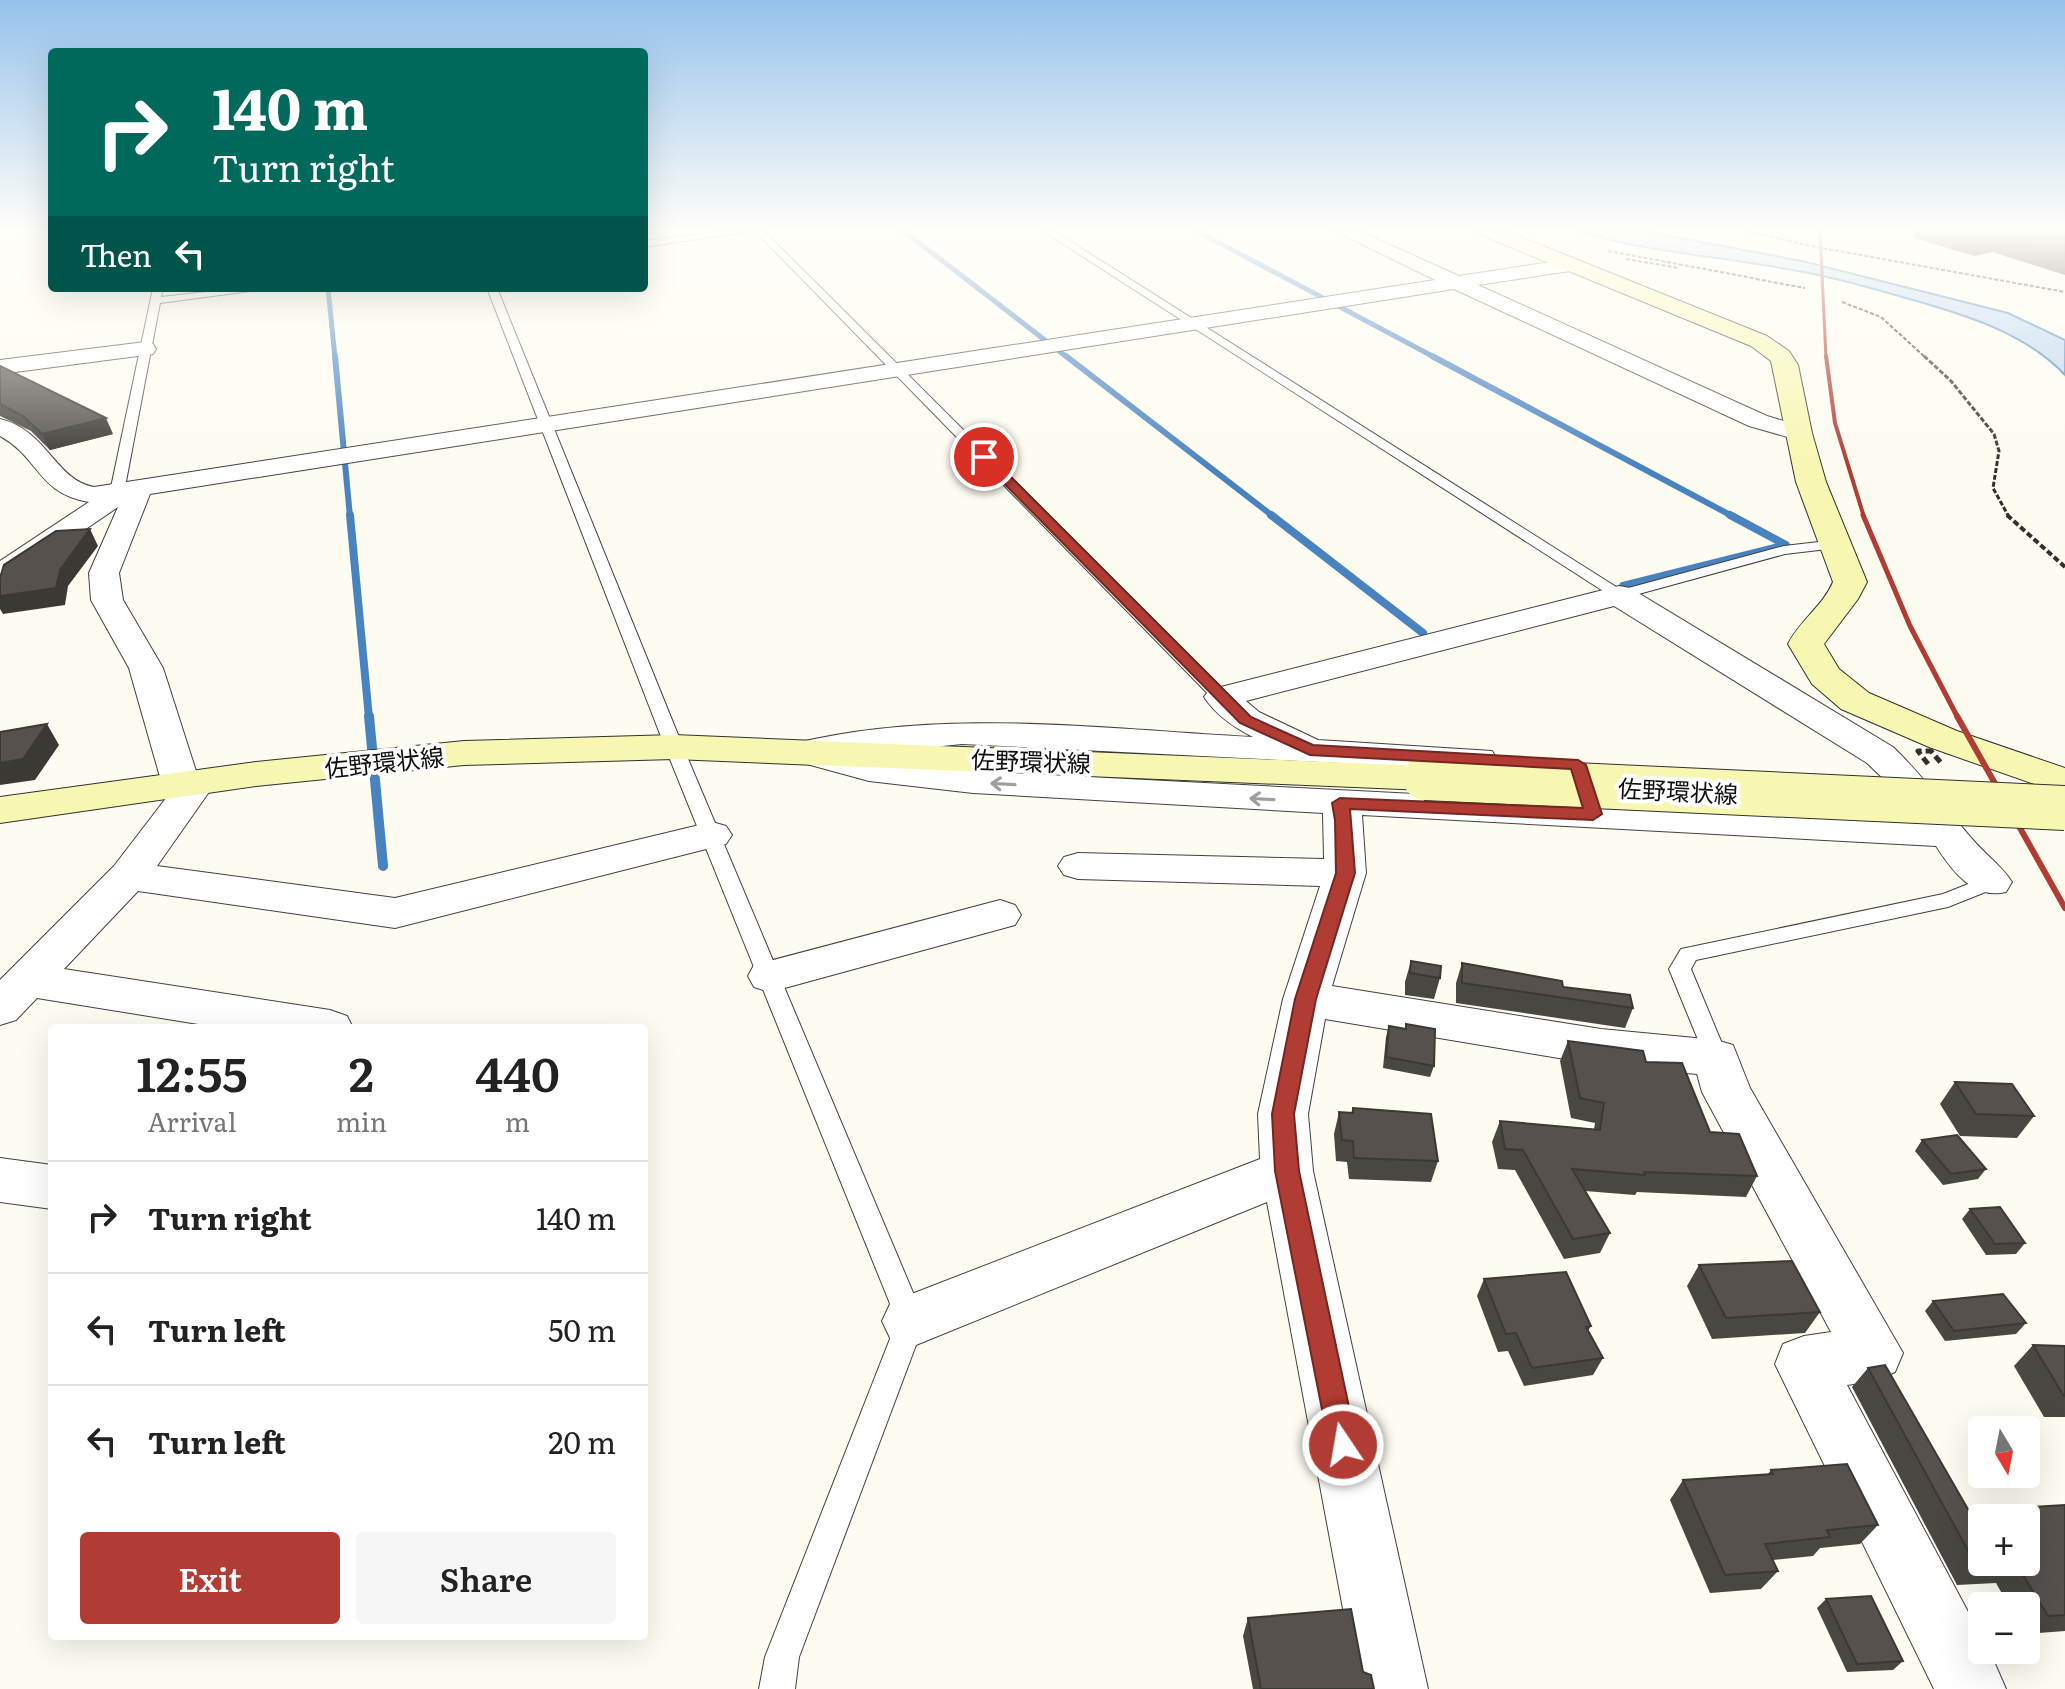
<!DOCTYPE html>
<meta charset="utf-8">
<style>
:root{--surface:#fff;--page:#f6f6f6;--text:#222;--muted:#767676;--line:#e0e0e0;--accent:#b13c34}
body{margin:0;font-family:Literata,"Noto Sans JP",serif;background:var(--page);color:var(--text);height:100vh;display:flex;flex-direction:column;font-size:30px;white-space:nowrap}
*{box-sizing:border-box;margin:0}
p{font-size:26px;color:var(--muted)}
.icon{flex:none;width:44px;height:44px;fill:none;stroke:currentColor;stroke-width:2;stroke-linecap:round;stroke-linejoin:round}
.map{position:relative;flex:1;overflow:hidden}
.side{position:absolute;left:48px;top:1024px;width:600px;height:616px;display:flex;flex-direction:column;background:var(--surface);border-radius:8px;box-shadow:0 8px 32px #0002}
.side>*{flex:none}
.hud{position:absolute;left:48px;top:48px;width:600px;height:244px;border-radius:8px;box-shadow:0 8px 32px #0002;background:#00695c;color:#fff;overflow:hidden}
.needle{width:52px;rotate:170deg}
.controls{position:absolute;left:1968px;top:1416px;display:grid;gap:16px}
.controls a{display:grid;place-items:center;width:72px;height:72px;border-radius:8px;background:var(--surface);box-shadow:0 8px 32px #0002;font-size:40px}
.pin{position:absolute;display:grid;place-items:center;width:68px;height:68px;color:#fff;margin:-34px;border:4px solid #fff;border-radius:50%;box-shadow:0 2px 8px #0007}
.me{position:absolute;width:88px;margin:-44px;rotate:348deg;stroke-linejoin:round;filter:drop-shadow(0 0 6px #0008)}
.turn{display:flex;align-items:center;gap:28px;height:168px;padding:0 32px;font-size:36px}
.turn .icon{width:104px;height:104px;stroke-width:2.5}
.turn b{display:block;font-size:56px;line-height:68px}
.then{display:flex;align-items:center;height:76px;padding:0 32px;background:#0003;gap:16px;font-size:30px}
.eta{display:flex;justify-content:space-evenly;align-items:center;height:136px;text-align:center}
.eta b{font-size:48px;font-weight:600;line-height:56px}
.button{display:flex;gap:16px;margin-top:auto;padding:16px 32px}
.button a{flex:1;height:92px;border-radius:8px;background:var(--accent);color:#fff;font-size:32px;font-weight:600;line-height:92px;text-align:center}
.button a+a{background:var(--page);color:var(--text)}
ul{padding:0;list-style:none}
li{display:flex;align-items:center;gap:24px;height:112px;padding:0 32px;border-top:2px solid var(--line)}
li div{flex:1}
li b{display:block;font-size:30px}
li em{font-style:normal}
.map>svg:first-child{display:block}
</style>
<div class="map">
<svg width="2065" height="1689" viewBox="0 0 2065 1689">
<rect width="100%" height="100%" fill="#fefcf1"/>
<path fill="#bad6f0" stroke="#4883c0" stroke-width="2" d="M1576,231H1643L1802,261L2008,313L2065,340V375C2027,335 1972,317 1920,302C1881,291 1843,279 1803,272C1728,257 1649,253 1576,231Z"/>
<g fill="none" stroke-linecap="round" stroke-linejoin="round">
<path stroke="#4883c0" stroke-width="5" d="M904,231L1068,358
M1197,231L1436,358
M328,288L335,358"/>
<path stroke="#4883c0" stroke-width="6" d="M335,356L350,517
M1066,356L1274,517
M1432,356L1734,517"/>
<path stroke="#4883c0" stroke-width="8" d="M350,515L369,718
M1271,515L1423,633
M1633,593L1623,586L1786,545L1730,515"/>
<path stroke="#4883c0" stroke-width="10" d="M369,716L383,866"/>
<g stroke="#414141" stroke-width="2">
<path id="lane" d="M724,231H753L644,247V241Z
M755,231H764L1227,693L1230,697L1227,701H1215Z
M1043,231H1054L1621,590L1784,546L1836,540L1843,544L1836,548L1785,554L1624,598H1614Z
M153,288H163L161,297L241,288H272L160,303L124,492L117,496L110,492Z
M487,288H497L683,747L925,1321L799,1657L795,1689H759L765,1657L897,1321L665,747Z
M1991,875L1998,877L2001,882L1998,887L1948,907L1696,960L1691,969L1728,1058L1724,1064L1716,1067L1708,1064L1669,969L1681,949L1943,894Z"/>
</g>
<g stroke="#414141" stroke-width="2">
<path id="street" d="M1335,231H1359L1459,276L1570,259L1577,261L1579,265L1570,271L1478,285L1767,416L1807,428L1810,433L1807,438L1798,440L1749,426L1454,289L150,494L119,573L123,600L163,668L196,771L210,774L216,782L157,866L395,898L712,822L726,826L732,835L726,844L395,928L138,891L64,969L330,1010L347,1016L353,1028H223L37,998L16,1020L0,1025V980L114,866L170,793L162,784L129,668L91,600L89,573L118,507L11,580L0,583V561L89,502C37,493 40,458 0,436V419C47,430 55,480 94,487L1435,280Z
M145,342L153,344L156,349L153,354L0,374V360Z
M1619,586L1630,588L1893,747C1924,776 1946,810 1974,841C1986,855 2002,866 2012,882L2006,892C1974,900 1952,871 1936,846L1362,815L1366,873L1332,986L1601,1029L1716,1040L1733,1045L1750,1088L1903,1353L1895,1372L1874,1381L1847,1385L1982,1638V1650H1989L2006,1689H1934L1775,1364L1783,1344L1804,1336L1831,1332L1702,1092L1697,1074L1601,1065L1325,1019L1308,1114L1313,1171L1428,1689H1358L1267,1202L911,1347L891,1340L882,1321L891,1302L1260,1159L1258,1114L1283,999L1320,886L1078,879L1064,875L1058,866L1064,857L1078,853L1324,859L1323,813L973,793L869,781L792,760L787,752L792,744C942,707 1100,729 1253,737C1233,727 1216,715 1204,697L1209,690ZM1614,606L1867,763L1893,788L1917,820L973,771L855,755L962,744L1479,770L1492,767L1497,759L1492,751L1318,740L1259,712L1246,701Z
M1000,900L1015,905L1021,915L1015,925L770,992L754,987L748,976L754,965Z
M0,1158L52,1165V1209L0,1202Z"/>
</g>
<g stroke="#303030" stroke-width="2">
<path id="secondary" d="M1479,231H1506L1767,336L1789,351L1798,365L1812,433L1826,482L1867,582L1858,599L1824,644L1839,669L1869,693L1957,731L2065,768V795L1929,747L1841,709L1812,684L1788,644C1800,620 1823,606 1833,582L1796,482L1771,361L1751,346L1481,235Z
M674,735L1425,766L1440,769L1446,778L1440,787L1425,790L674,759L464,765L256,786L0,823V797L256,762L464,741Z"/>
</g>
<path stroke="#303030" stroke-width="2" stroke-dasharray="4 2" stroke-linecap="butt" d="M1747,231L1811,246L2065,292
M1608,251L1758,279
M1626,259L1679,268
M1756,279L1805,288
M1842,302L1881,317L1926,358"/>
<path stroke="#303030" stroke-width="3" stroke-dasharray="5 2" stroke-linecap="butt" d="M1924,356L1951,381L1994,434L1999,451L1993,488L2009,517"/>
<path stroke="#303030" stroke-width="4" stroke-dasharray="6 3" stroke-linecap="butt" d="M2007,515L2065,567"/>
<use href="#lane" fill="#fff" fill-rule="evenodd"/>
<use href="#street" fill="#fff" fill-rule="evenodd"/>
<use href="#secondary" fill="#f7f7b2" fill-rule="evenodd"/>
<path stroke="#b13c34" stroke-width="3" d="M1820,231L1826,358"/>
<path stroke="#b13c34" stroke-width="4" d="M1826,356L1835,423L1864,517"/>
<path stroke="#b13c34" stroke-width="5" d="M1863,515L1910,626L1958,718"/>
<path stroke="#b13c34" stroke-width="6" d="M1957,716L2065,908"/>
<g stroke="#303030" stroke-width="46" stroke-linecap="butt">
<path id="secondary-bridge" d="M1425,778L2065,808"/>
</g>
<path stroke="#303030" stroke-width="5" stroke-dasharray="8 4" stroke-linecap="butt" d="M1928,764L1918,751H1931L1941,763"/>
<use href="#secondary-bridge" stroke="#f7f7b2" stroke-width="44"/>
</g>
<path fill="#4a4641" d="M1916,231H2065V275L1992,252L1974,256L1914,238Z
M0,366L113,434L50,450L31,431L0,416Z
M1411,961L1440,978L1434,999L1405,995V982Z
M1462,963L1563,987L1633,1008L1625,1028L1456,1003V983Z
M1406,1024L1434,1066L1430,1077L1383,1068L1386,1037L1389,1026L1405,1029Z
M1568,1041L1646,1062L1710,1132L1757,1176L1746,1197L1637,1192L1635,1195L1585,1191L1610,1233L1600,1253L1564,1259L1515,1170L1498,1169L1492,1142L1500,1121L1594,1129L1595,1123L1571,1118L1560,1061Z
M1955,1082L2034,1116L2017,1138L1960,1136L1940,1104Z
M1353,1108L1438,1161L1431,1182L1349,1179L1347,1162L1336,1161L1334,1134L1339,1112L1351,1113Z
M1922,1140L1986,1169L1978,1179L1943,1185L1915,1151Z
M1970,1209L2025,1243L2016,1254L1986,1255L1962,1219Z
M1699,1265L1820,1312L1805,1333L1712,1339L1687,1286Z
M1484,1279L1591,1326L1588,1331L1603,1358L1593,1375L1524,1386L1508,1351L1498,1352L1477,1296Z
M1933,1301L2026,1323L2016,1334L1945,1341L1925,1311Z
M2033,1345L2065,1346V1417H2044L2014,1366Z
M1868,1368L1969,1511L2065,1505V1631L2026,1634V1606H2009L1996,1583L1957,1585L1852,1387Z
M1771,1470L1878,1525L1860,1544L1820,1548L1813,1556L1773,1560L1778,1571L1761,1589L1710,1593L1670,1500L1683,1480L1768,1474Z
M1826,1599L1903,1661L1893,1670L1847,1672L1817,1608Z
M1248,1618L1363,1672L1374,1689H1253L1243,1636Z"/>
<path fill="#3c3935" d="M1999,236L1992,252L1974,256L1981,239Z
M106,418L113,434L50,450L42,434Z
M90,529L98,546L68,586L65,605L3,614L0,609V596L60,570Z
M47,724L59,745L35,780L0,785V763Z"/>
<path fill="#56514c" stroke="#3c3935" stroke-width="2" fill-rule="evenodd" d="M1953,231H2065V256L1999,236L1981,239Z
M0,366L106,418L42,434L23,416L0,404Z
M90,529L60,570L56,588L0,596V578L4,565L56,531Z
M47,724L23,759L0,763V732Z
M1411,961L1441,966L1440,978L1410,973Z
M1462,963L1562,981L1563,987L1630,995L1633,1008L1462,983Z
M1406,1024L1435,1029L1434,1066L1386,1057L1389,1026L1406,1029Z
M1568,1041L1643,1051L1646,1062L1682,1063L1710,1132L1739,1134L1757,1176L1644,1172L1645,1175L1572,1169L1610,1233L1573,1239L1523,1150L1505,1149L1500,1121L1600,1130L1604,1103L1580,1098Z
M1955,1082L2012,1084L2034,1116L1976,1114Z
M1353,1108L1431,1114L1438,1161L1354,1158L1353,1141L1342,1140L1339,1112L1353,1113Z
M1957,1135L1986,1169L1951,1174L1922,1140Z
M2000,1207L2025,1243L1995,1244L1970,1209Z
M1792,1261L1820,1312L1726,1318L1699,1265Z
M1566,1272L1591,1326L1586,1327L1603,1358L1532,1368L1516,1333L1506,1334L1484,1279Z
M2003,1294L2026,1323L1954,1331L1933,1301Z
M2033,1345L2065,1346V1396H2064Z
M1885,1365L1969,1511L2065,1505V1615L2048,1616L2017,1565L1977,1567L1868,1368ZM1982,1518H2026V1562H1982Z
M1847,1464L1878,1525L1827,1530L1830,1537L1765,1544L1778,1571L1725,1575L1683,1480L1773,1474L1771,1470Z
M1871,1596L1903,1661L1857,1664L1826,1599Z
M1351,1609L1363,1672L1371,1675L1374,1689H1261L1248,1618Z"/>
<defs><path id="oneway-shaft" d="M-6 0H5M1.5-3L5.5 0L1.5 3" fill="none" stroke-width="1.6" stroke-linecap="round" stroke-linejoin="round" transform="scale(2)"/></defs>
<g stroke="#9f9f9f">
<use href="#oneway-shaft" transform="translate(1003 784) rotate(-177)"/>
<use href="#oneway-shaft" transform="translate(1262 799) rotate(-177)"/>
</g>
<linearGradient id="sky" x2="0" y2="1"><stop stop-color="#95c2eb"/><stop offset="0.49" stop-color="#fffef9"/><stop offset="1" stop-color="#fffef9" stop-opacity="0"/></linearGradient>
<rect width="2065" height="468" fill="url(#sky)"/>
<path fill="#b13c34" stroke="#732722" stroke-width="2" d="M980,454H988L1251,717L1313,745L1578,760L1586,765L1602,814L1593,820L1350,809L1355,873L1316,999L1294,1114L1299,1171L1357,1445L1353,1455L1343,1459L1333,1455L1329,1445L1275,1171L1272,1114L1295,999L1336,873L1335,820L1332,803L1340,798L1583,808L1571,769L1310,755L1240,723L980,459Z"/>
<g text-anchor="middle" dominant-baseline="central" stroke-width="8" stroke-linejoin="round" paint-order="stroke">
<g font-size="24" fill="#0e0e0e" stroke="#fff">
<text transform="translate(1031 760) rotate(2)">佐野環状線</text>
<text transform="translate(384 761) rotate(-6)">佐野環状線</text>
<text transform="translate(1678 790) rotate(3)">佐野環状線</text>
</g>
</g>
</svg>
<div class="controls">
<a><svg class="needle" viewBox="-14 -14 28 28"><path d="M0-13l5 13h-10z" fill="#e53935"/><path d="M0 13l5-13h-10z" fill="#767676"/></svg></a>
<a>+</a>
<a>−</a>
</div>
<div class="pin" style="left:984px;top:457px;background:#d93025"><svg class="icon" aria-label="arrive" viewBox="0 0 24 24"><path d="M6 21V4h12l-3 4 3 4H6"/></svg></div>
<svg class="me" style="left:1343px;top:1445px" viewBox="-20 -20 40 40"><circle r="17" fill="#b13c34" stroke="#fff" stroke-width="3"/><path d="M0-11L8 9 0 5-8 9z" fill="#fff"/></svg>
<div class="hud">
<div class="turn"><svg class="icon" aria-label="right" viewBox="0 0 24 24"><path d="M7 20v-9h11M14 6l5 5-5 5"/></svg><div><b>140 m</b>Turn right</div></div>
<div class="then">Then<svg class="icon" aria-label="left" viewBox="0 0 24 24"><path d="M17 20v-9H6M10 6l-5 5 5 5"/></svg></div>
</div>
<section class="side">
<div class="eta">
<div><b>12:55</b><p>Arrival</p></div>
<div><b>2</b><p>min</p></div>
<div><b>440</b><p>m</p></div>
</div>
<ul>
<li><svg class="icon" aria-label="right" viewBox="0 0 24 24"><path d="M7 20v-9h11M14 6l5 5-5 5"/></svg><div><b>Turn right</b></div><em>140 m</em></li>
<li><svg class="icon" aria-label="left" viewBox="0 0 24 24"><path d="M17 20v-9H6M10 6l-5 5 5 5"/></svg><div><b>Turn left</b></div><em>50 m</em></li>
<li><svg class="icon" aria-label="left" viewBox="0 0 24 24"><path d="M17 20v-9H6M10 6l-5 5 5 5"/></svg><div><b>Turn left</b></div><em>20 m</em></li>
</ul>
<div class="button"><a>Exit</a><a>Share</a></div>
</section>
</div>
